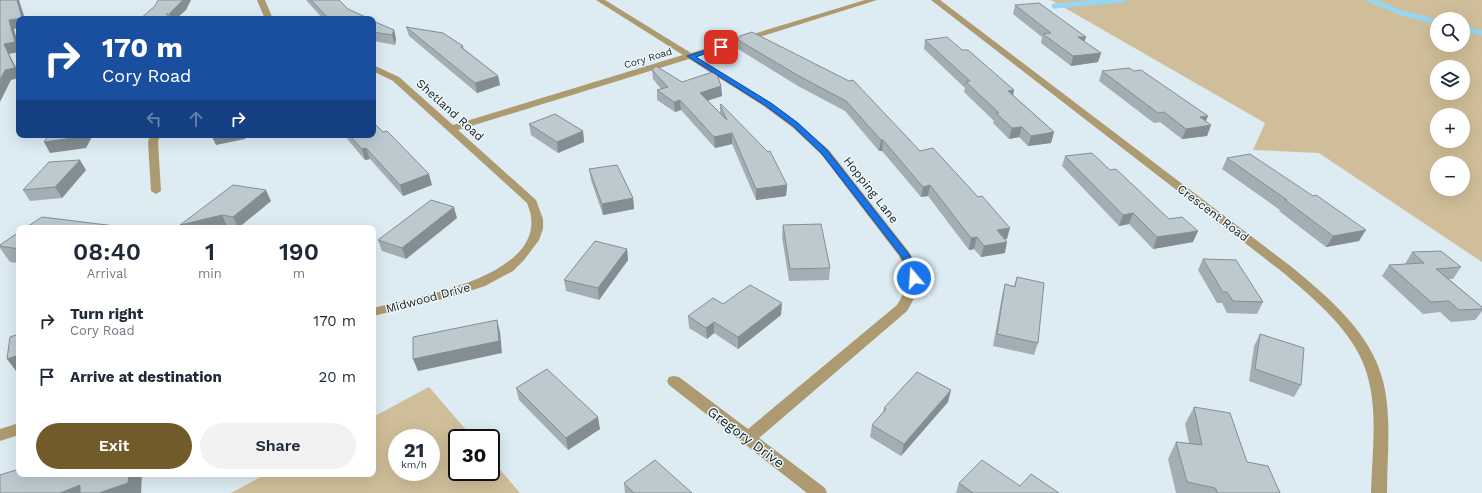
<!DOCTYPE html>
<meta charset="utf-8">
<style>
:root{--surface:#fff;--page:#f2f2f3;--text:#1f2937;--muted:#747a83;--accent:#715b2b}
body{margin:0;font-family:"Work Sans",sans-serif;background:var(--page);color:var(--text);height:100vh;display:flex;flex-direction:column;font-size:15px;white-space:nowrap}
*{box-sizing:border-box;margin:0}
p{font-size:13px;color:var(--muted)}
.icon{flex:none;width:22px;height:22px;fill:none;stroke:currentColor;stroke-width:2;stroke-linecap:round;stroke-linejoin:round}
.map{position:relative;flex:1;overflow:hidden}
.side{position:absolute;left:16px;top:225px;width:360px;height:252px;display:flex;flex-direction:column;background:var(--surface);border-radius:8px;box-shadow:0 4px 16px #0002}
.side>*{flex:none}
.guide{position:absolute;left:16px;top:16px;width:360px;height:122px;border-radius:8px;box-shadow:0 4px 16px #0002;background:#1a4fa0;color:#fff;overflow:hidden}
.fabs{position:absolute;left:1430px;top:12px;display:grid;gap:8px}
.fabs a{display:grid;place-items:center;width:40px;height:40px;border-radius:50%;background:var(--surface);box-shadow:0 4px 16px #0002;font-size:20px}
.speed{position:absolute;left:388px;top:429px;display:flex;gap:8px;font-size:20px;font-weight:700;text-align:center}
.speed>*{display:grid;place-content:center;width:52px;height:52px;border-radius:50%;background:var(--surface);box-shadow:0 4px 16px #0002;line-height:1}
.speed small{font-size:10px;font-weight:400}
.speed .limit{border:2px solid #111;border-radius:6px;background:#fff;color:#111}
.pin{position:absolute;display:grid;place-items:center;width:34px;height:34px;color:#fff;margin:-17px;border-radius:8px;box-shadow:0 2px 6px #0006}
.me{position:absolute;width:44px;margin:-22px;rotate:342deg;stroke-linejoin:round;filter:drop-shadow(0 0 3px #0008)}
.turn{display:flex;align-items:center;gap:14px;height:84px;padding:0 20px;font-size:18px}
.turn .icon{width:52px;height:52px;stroke-width:2.5}
.turn b{display:block;font-size:28px;line-height:34px}
.lanes{display:flex;align-items:center;height:38px;padding:0 20px;background:#0003;justify-content:center;gap:20px;direction:ltr}
.lanes .off{opacity:.35}
.eta{display:flex;justify-content:space-evenly;align-items:center;height:68px;text-align:center}
.eta b{font-size:24px;font-weight:600;line-height:28px}
.button{display:flex;gap:8px;margin-top:auto;padding:8px 20px}
.button a{flex:1;height:46px;border-radius:24px;background:var(--accent);color:#fff;font-size:16px;font-weight:600;line-height:46px;text-align:center}
.button a+a{background:var(--page);color:var(--text)}
ul{padding:0;list-style:none}
li{display:flex;align-items:center;gap:12px;height:56px;padding:0 20px}
li div{flex:1}
li b{display:block;font-size:15px}
li em{font-style:normal}
.map>svg:first-child{display:block}
</style>
<div class="map">
<svg width="1482" height="493" viewBox="0 0 1482 493">
<rect width="100%" height="100%" fill="#ddebf2"/>
<path fill="#cfbe99" fill-rule="evenodd" d="M1051,0H1482V262L1319,153L1253,150L1265,123ZM1437,19H1463V45H1437ZM1437,67H1463V93H1437ZM1437,115H1463V141H1437ZM1437,163H1463V189H1437Z
M429,387L473,438H457V472H491V459L520,493H231L266,474H373V417ZM397,438H431V472H397Z"/>
<g fill="none" stroke-linecap="round" stroke-linejoin="round">
<path stroke="#95d6f2" stroke-width="5" d="M1370,0L1402,13L1437,22
M1054,6L1124,0
M1463,28L1482,33"/>
<path fill="#ad9a70" fill-rule="evenodd" d="M257,0H265L273,19H265Z
M596,0H605L691,53L865,0H877L696,57L771,103L798,123L829,150L909,252C924,275 920,290 907,311L759,438L825,488L827,493H807L669,385L667,381L669,377L674,376L679,377L748,429L897,305C908,288 908,274 899,256L821,154L792,127L765,107L689,59L458,130L536,200L543,219V229L539,240L524,260L513,271L485,286L451,297L373,316V308C417,297 558,275 527,203L393,81L373,71V65L399,77L453,125L683,55Z
M931,0H940L1293,268C1329,298 1371,333 1383,381C1392,417 1387,456 1387,493H1371C1372,453 1379,407 1365,368C1351,329 1315,300 1285,274Z
M150,135H160L158,142L161,191L156,194L151,191L148,142Z
M19,423V435L0,441V429Z"/>
</g>
<path fill="#a2aeb3" d="M306,0H339L348,9L370,19H323Z
M1015,5L1101,53L1098,62L1071,66L1041,43L1042,37L1013,14Z
M373,21L394,30L396,39L395,45L373,41Z
M406,27L463,46L464,49L498,76L500,85L477,93L409,36Z
M752,32L920,151L1007,239H1005V253L981,257L974,249L969,250L928,196L921,197L882,151H879L845,111L798,86L738,49V40Z
M925,40L962,50L1014,90L1013,95L1054,132L1051,143L1028,146L1019,137L1009,139L993,123L994,121L964,92L965,88L924,49Z
M652,70L682,82L721,86L722,96L707,101L720,114V105L787,185L786,196L756,200L732,144L715,148L681,110L675,112L657,100V90L661,89L653,79Z
M1102,71L1206,122L1211,125L1207,136L1182,139L1160,122L1154,123L1099,81Z
M529,124L583,131L584,142L558,153L531,135Z
M346,135H373L432,185L403,196L370,159L365,160L348,140Z
M1065,156L1193,242L1153,249L1129,224L1119,226L1062,166Z
M1227,158L1359,241L1326,247L1279,211L1280,210L1222,169Z
M589,169L633,198L634,209L603,215L591,180Z
M86,170L62,198L30,201L23,190Z
M271,201L238,228L227,226L219,228H181L180,225Z
M457,218L406,259L382,251L378,240Z
M783,225L830,268L829,280L789,281L782,237Z
M19,232V263L10,262L0,248V245Z
M627,249L628,260L599,300L566,291L564,280Z
M1412,252L1461,267L1453,279H1449L1482,307V311L1475,320L1451,322L1440,312L1423,314L1382,276L1389,265L1405,264Z
M1203,259L1263,302L1257,314L1227,313L1222,303H1217L1198,270Z
M1017,277L1038,343L1034,355L993,346L1002,296L1005,284L1014,286Z
M723,304L781,315L738,349L714,333L707,339L689,328L688,316Z
M1260,334L1301,385L1294,397L1249,381L1254,346Z
M516,388L600,429L568,450L519,400Z
M948,402L901,456L870,437L872,425L883,412L884,408Z
M1194,407L1247,462L1280,493H1176L1168,459L1176,442L1189,443L1185,424Z
M624,483L692,493H625Z
M959,483L1020,486L1059,493H956Z"/>
<path fill="#848d92" d="M17,0H19L25,19H19V28L14,29L19,47V52L9,54L19,73V78L11,80L0,102V80L4,44L9,20Z
M183,0H191L186,10L176,19H171L169,14Z
M394,30L396,39L395,45L392,35Z
M1078,37H1086L1083,46Z
M1101,53L1098,62L1071,66L1073,56Z
M498,76L500,85L477,93L475,83Z
M721,86L722,96L700,103V93Z
M1014,90L1012,100L1008,91Z
M680,100L681,110L675,112L674,102Z
M1208,116L1204,126L1211,125L1207,136L1182,139L1186,129L1200,117Z
M1022,127L1019,137L1009,139L1012,128Z
M583,131L584,142L558,153L557,142Z
M1054,132L1051,143L1028,146L1031,136Z
M732,133V144L715,148L714,137Z
M81,135H93L86,148L50,153L44,142Z
M211,135H245V139L216,145Z
M881,140H883L882,151H879Z
M366,148L370,159L365,160L362,149Z
M80,160L86,170L62,198L55,187Z
M429,174L432,185L403,196L400,185Z
M787,185L786,196L756,200V189Z
M930,185L928,196L921,197L923,187Z
M266,190L271,201L238,228L233,217Z
M633,198L634,209L603,215L602,204Z
M454,207L457,218L406,259L402,248Z
M1133,213L1129,224L1119,226L1123,215Z
M222,215L227,226L219,228H181L180,225Z
M1010,228L1007,239L994,241L997,230Z
M1366,230L1359,241L1326,247L1333,236Z
M1198,231L1193,242L1153,249L1157,237Z
M977,237L974,249L969,250L971,238Z
M1007,242L1005,253L981,257L984,246Z
M627,249L628,260L599,300L598,288Z
M782,303L781,315L738,349V337Z
M497,320L500,332L502,353L418,371L413,359Z
M714,322V333L707,339L706,328Z
M19,355V370L16,371L7,359Z
M951,390L948,402L901,456L904,444Z
M598,417L600,429L568,450L566,438Z
M129,474H142L141,493H99Z
M80,485L87,493H60Z"/>
<path fill="#bccad0" stroke="#848d92" d="M0,0H17L22,18L9,20L15,42L4,44L15,68L5,70L0,80Z
M158,0H183L169,14H166L174,19H140L155,6Z
M311,0H339L348,9L370,19H329Z
M1039,3L1086,37H1078L1101,53L1073,56L1043,34L1051,33L1015,5Z
M373,21L394,30L392,35L373,32Z
M406,27L443,33L463,46L461,47L498,76L475,83Z
M752,32L849,81L853,80L920,151L933,148L978,197L982,196L1010,228L997,230L1007,242L984,246L977,237L971,238L930,185L923,187L883,140H881L846,101L799,76L738,40L740,36Z
M947,37L962,50H968L1014,90L1008,91L1054,132L1031,136L1022,127L1012,128L996,113H999L966,82L970,81L925,40Z
M656,66L682,82L716,71L721,86L700,93L727,120L720,105L721,104L768,152L770,151L787,185L756,189L732,133L714,137L680,100L674,102L657,90L668,87L652,70Z
M1129,68L1134,71L1141,70L1208,116L1200,117L1211,125L1186,129L1164,112L1158,113L1102,71Z
M555,114L583,131L557,142L529,124Z
M373,122L383,132L387,131L429,174L400,185L366,148L362,149L349,135H373Z
M49,135H81L80,137L44,142Z
M1092,153L1110,170L1116,169L1169,219L1182,217L1198,231L1157,237L1133,213L1123,215L1065,156Z
M1250,154L1313,196L1316,195L1366,230L1333,236L1285,200H1287L1227,158Z
M80,160L55,187L23,190L49,162Z
M617,165L633,198L602,204L589,169Z
M233,185L266,190L233,217L222,215L180,225Z
M431,200L454,207L402,248L378,240Z
M42,217L115,226L112,228H25Z
M821,224L830,268L790,269L783,225Z
M19,232V249L0,246V245Z
M595,241L627,249L598,288L564,280Z
M1441,251L1461,267L1436,269L1482,307V309L1459,310L1449,301L1431,302L1389,265L1424,263L1412,252Z
M1203,259L1236,260L1263,302L1233,301L1227,292H1223Z
M1017,277L1044,283L1038,343L997,334L1005,284L1015,287Z
M750,285L782,303L738,337L714,322L706,328L688,316L713,298L723,304Z
M497,320L499,341L413,359V337Z
M19,334V355L7,359L10,337Z
M1260,334L1304,348L1301,385L1255,369Z
M547,369L598,417L566,438L516,388Z
M917,372L951,390L904,444L872,425L886,409L884,408Z
M1194,407L1230,413L1247,462L1268,466L1280,493H1218L1215,488L1187,482L1176,442L1202,445Z
M655,460L692,493H634L624,483Z
M982,460L1020,486L1031,474L1059,493H973L959,483Z
M19,469V474H129L128,483L99,493H80V485L60,493H0V475Z"/>
<path fill="#1a73e8" stroke="#114b97" d="M719,46L724,47L696,57L771,103L798,123L827,150L908,253L915,265L918,278L917,280H910L906,265L901,256L822,154L793,126L766,106L687,56Z"/>
<g text-anchor="middle" dominant-baseline="central" stroke-width="3" stroke-linejoin="round" paint-order="stroke">
<g font-size="10" fill="#181d1f" stroke="#edf8fd">
<text transform="translate(648 58) rotate(-17)">Cory Road</text>
</g>
<g font-size="12" fill="#181d1f" stroke="#edf8fd">
<text transform="translate(450 110) rotate(42)">Shetland Road</text>
<text transform="translate(871 190) rotate(52)">Hopping Lane</text>
<text transform="translate(1213 213) rotate(37)">Crescent Road</text>
<text transform="translate(428 298) rotate(-15)">Midwood Drive</text>
</g>
<g font-size="14" fill="#181d1f" stroke="#edf8fd">
<text transform="translate(746 437) rotate(37)">Gregory Drive</text>
</g>
</g>
</svg>
<div class="fabs">
<a><svg class="icon" aria-label="search" viewBox="0 0 24 24"><circle cx="10" cy="10" r="6"/><path d="M15 15l6 6"/></svg></a>
<a><svg class="icon" aria-label="layers" viewBox="0 0 24 24"><path d="M12 4l9 5-9 5-9-5zM3 14l9 5 9-5"/></svg></a>
<a>+</a>
<a>−</a>
</div>
<div class="speed"><div>21<small>km/h</small></div><div class="limit">30</div></div>
<div class="pin" style="left:721px;top:47px;background:#d93025"><svg class="icon" aria-label="arrive" viewBox="0 0 24 24"><path d="M6 21V4h12l-3 4 3 4H6"/></svg></div>
<svg class="me" style="left:914px;top:278px" viewBox="-20 -20 40 40"><circle r="17" fill="#1a73e8" stroke="#fff" stroke-width="3"/><path d="M0-11L8 9 0 5-8 9z" fill="#fff"/></svg>
<div class="guide">
<div class="turn"><svg class="icon" aria-label="right" viewBox="0 0 24 24"><path d="M7 20v-9h11M14 6l5 5-5 5"/></svg><div><b>170 m</b>Cory Road</div></div>
<div class="lanes"><svg class="icon off" aria-label="left" viewBox="0 0 24 24"><path d="M17 20v-9H6M10 6l-5 5 5 5"/></svg><svg class="icon off" aria-label="ahead" viewBox="0 0 24 24"><path d="M12 20V5M6 11l6-6 6 6"/></svg><svg class="icon" aria-label="right" viewBox="0 0 24 24"><path d="M7 20v-9h11M14 6l5 5-5 5"/></svg></div>
</div>
<section class="side">
<div class="eta">
<div><b>08:40</b><p>Arrival</p></div>
<div><b>1</b><p>min</p></div>
<div><b>190</b><p>m</p></div>
</div>
<ul>
<li><svg class="icon" aria-label="right" viewBox="0 0 24 24"><path d="M7 20v-9h11M14 6l5 5-5 5"/></svg><div><b>Turn right</b><p>Cory Road</p></div><em>170 m</em></li>
<li><svg class="icon" aria-label="arrive" viewBox="0 0 24 24"><path d="M6 21V4h12l-3 4 3 4H6"/></svg><div><b>Arrive at destination</b></div><em>20 m</em></li>
</ul>
<div class="button"><a>Exit</a><a>Share</a></div>
</section>
</div>
